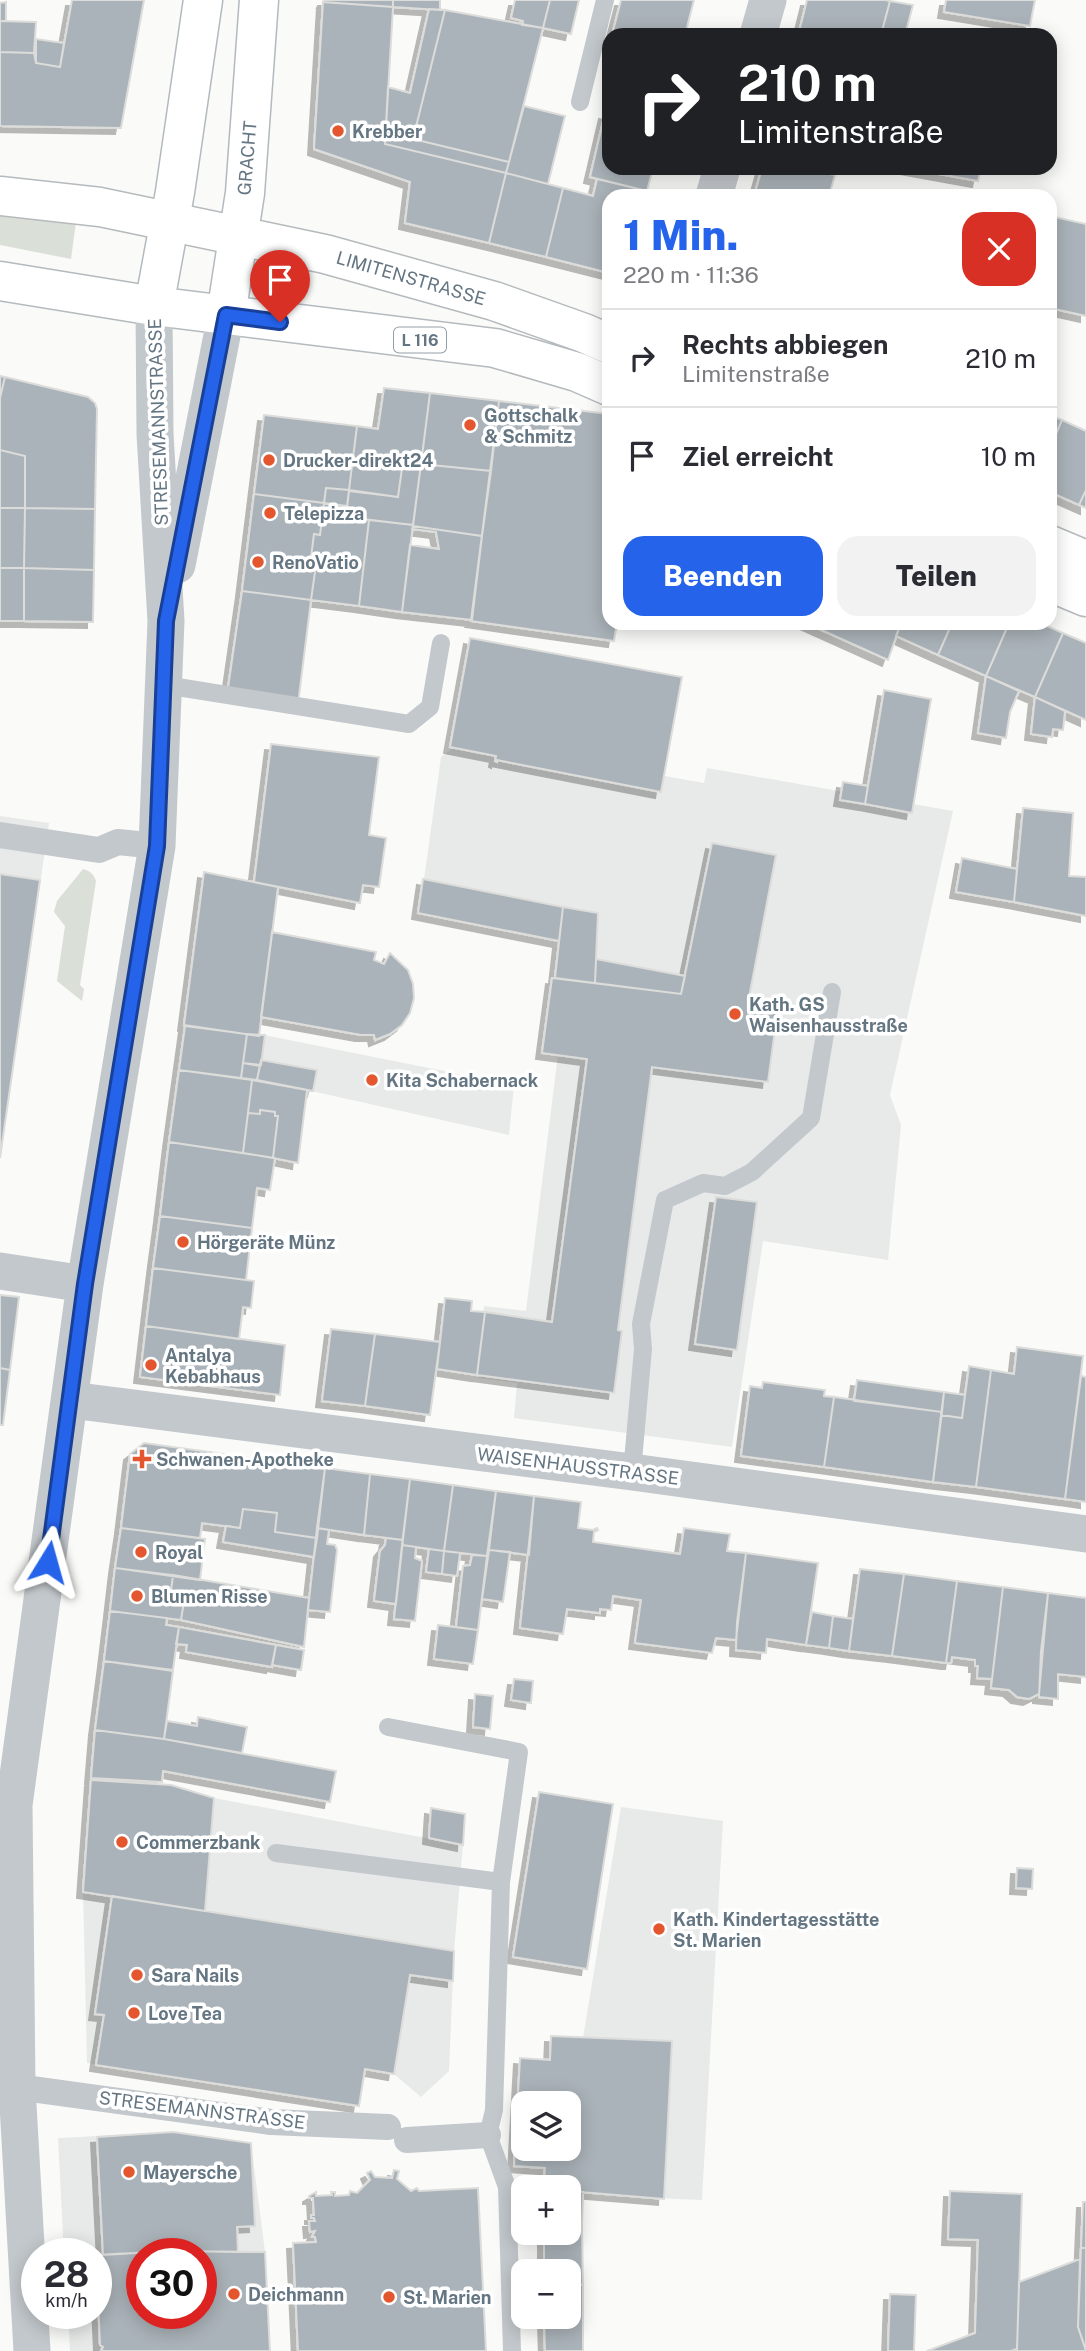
<!DOCTYPE html>
<html lang="de">
<meta charset="utf-8">
<style>
:root{--surface:#fff;--page:#f2f2f3;--text:#2b2b33;--muted:#7c7c81;--line:#e1e1e2;--accent:#2563eb}
body{margin:0;font-family:"Public Sans",sans-serif;background:var(--page);color:var(--text);height:100vh;display:flex;flex-direction:column;font-size:26px;white-space:nowrap}
*{box-sizing:border-box;margin:0}
p{font-size:23px;color:var(--muted)}
.icon{flex:none;width:38px;height:38px;fill:none;stroke:currentColor;stroke-width:2;stroke-linecap:round;stroke-linejoin:round}
.map{position:relative;flex:1;overflow:hidden}
.side{position:absolute;left:602px;top:189px;width:455px;height:441px;display:flex;flex-direction:column;background:var(--surface);border-radius:21px;box-shadow:0 4px 18px #0003}
.side>*{flex:none}
.top-card{position:absolute;left:602px;top:28px;width:455px;height:147px;border-radius:21px;box-shadow:0 4px 18px #0003;background:#202124;color:#fff;overflow:hidden}
.tools{position:absolute;left:511px;top:2091px;display:grid;gap:14px}
.tools a{display:grid;place-items:center;width:70px;height:70px;border-radius:14px;background:var(--surface);box-shadow:0 4px 18px #0003;font-size:35px}
.speed{position:absolute;left:21px;top:2238px;display:flex;gap:14px;font-size:35px;font-weight:700;text-align:center}
.speed>*{display:grid;place-content:center;width:91px;height:91px;border-radius:50%;background:var(--surface);box-shadow:0 4px 18px #0003;line-height:1}
.speed small{font-size:18px;font-weight:400}
.speed .limit{border:10px solid #d22;background:#fff;color:#111}
.pin{position:absolute;display:grid;place-items:center;width:60px;height:60px;color:#fff;margin:-72px -30px;border-radius:50% 50% 50% 0;rotate:-45deg;box-shadow:0 0 7px #0007}
.pin .icon{rotate:45deg}
.me{position:absolute;width:77px;margin:-38px;rotate:8deg;stroke-linejoin:round;filter:drop-shadow(0 0 5px #0008)}
.turn{display:flex;align-items:center;gap:24px;height:147px;padding:0 21px;font-size:32px}
.turn .icon{width:91px;height:91px;stroke-width:2.5}
.turn b{display:block;font-size:49px;line-height:60px}
.round{display:grid;place-items:center;flex:none;width:74px;height:74px;border-radius:21px;background:var(--page)}
.summary{display:flex;align-items:center;justify-content:space-between;height:119px;padding:0 21px}
h1{font-size:42px;font-weight:800;line-height:52px;color:var(--accent)}
.cta{display:flex;gap:14px;margin-top:auto;padding:14px 21px}
.cta a{flex:1;height:80px;border-radius:21px;background:var(--accent);color:#fff;font-size:28px;font-weight:800;line-height:80px;text-align:center}
.cta a+a{background:var(--page);color:var(--text)}
ul{padding:0;list-style:none}
li{display:flex;align-items:center;gap:21px;height:98px;padding:0 21px;border-top:2px solid var(--line)}
li div{flex:1}
li b{display:block;font-size:26px}
li em{font-style:normal}
.map>svg:first-child{display:block}
</style>
<div class="map">
<svg width="1086" height="2351" viewBox="0 0 1086 2351">
<defs>
<filter id="shadow"><feDropShadow dx="-6" dy="6" stdDeviation="0" flood-color="#0004"/></filter>
</defs>
<rect width="100%" height="100%" fill="#fafaf8"/>
<path fill="#e8e9e9" fill-rule="evenodd" d="M464,740L704,783L707,768L953,811L890,1095L901,1125L888,1260L763,1241L732,1447L514,1418L517,1383L478,1378L484,1306L526,1311L573,934L420,908L441,757Z
M0,816L49,823L0,1158Z
M185,1026L258,1036L259,1034L514,1085L509,1135L307,1090L179,1070Z
M91,1778L171,1785L214,1798L463,1845L454,1951L449,2071L421,2097L394,2074L365,2069L359,2106L87,2063L83,1892Z
M621,1807L723,1821L702,2200L628,2197L569,2191V2188L543,2187L545,2168L514,2166L520,2058L550,2060L583,2038ZM523,2104H569V2149H523Z
M173,2132L251,2143L265,2252L270,2351H70L68,2314H96V2254H64L58,2138ZM142,2254H201V2314H142Z"/>
<path fill="#dadfd7" d="M0,214L76,222L71,259L0,245Z
M83,869C90,871 94,874 96,881L80,985L84,989L82,1001L57,981L65,926L54,912L57,901Z"/>
<path fill="#aab3b9" stroke="#dcdcda" stroke-width="2" fill-rule="evenodd" filter="url(#shadow)" d="M72,0H144L121,128L0,126V52L34,53L36,63L60,67Z
M324,0H393V7L323,2Z
M393,0H440V10L393,7Z
M515,0H550L543,28L522,25L523,21L511,18Z
M550,0H579L571,34L543,28Z
M621,0H694L685,35H612Z
M807,0H885L890,1L881,35H810L799,32Z
M946,0H1035L1030,26L944,12Z
M890,1L913,5L905,35H881Z
M6,2V21H0V3Z
M323,2L393,7L385,144L506,173L489,243L405,223L410,182L314,149Z
M429,9L445,10L413,139L509,162L506,173L385,144L388,87L410,93Z
M445,10L543,28L509,162L413,139Z
M0,21L36,22L34,53L0,52Z
M36,39L64,43L60,67L36,63Z
M524,106L565,116L548,184L506,173Z
M605,113L609,114V168H653L647,191L590,177Z
M762,168H801L835,175L829,196H754Z
M801,168H836L835,175Z
M906,168H981L978,181Z
M506,173L563,188L546,257L489,243Z
M597,179L647,191L646,196H609V273L546,257L563,188L593,196Z
M1050,216L1086,224V316L1050,308Z
M0,376L5,377L0,398Z
M5,377L88,397L95,403L97,409L95,509L25,508V456L0,450V398Z
M384,388L430,393L421,464L403,461L398,497L349,490L357,426L378,429Z
M430,393L499,401L491,471L421,464Z
M499,401L609,414V623H617L614,641L471,621Z
M264,415L357,426L349,490L326,488L324,503L254,494Z
M1050,415L1062,420L1050,448Z
M1062,420L1086,431V490L1079,505L1050,492V448Z
M0,450L25,456V508H0Z
M403,461L421,464L413,525L346,517L349,491L398,497Z
M421,464L491,471L482,536L413,526Z
M326,488L349,490L347,506L324,503Z
M1086,490V508L1079,505Z
M254,494L324,503L320,535L314,534L310,565H316L311,600L242,591Z
M324,503L347,506L346,517L369,520L359,606L311,600L316,565H310L314,534L320,535Z
M0,508H25L24,568H0Z
M25,508L95,509L94,570L24,568Z
M369,520L413,525L402,612L359,606Z
M413,526L482,536L472,620L402,612L410,545L439,549L436,532L412,529Z
M0,568H24V621H0Z
M24,568L94,570L93,622L24,621Z
M242,591L311,600L298,704L227,695Z
M806,623H901L888,660Z
M901,623H952L938,655L896,636Z
M952,623H1009L986,676L938,655Z
M1009,623H1040L1063,633L1035,697L986,676Z
M1063,633L1086,643V720L1035,697Z
M470,638L682,677L661,792L497,760V762L495,761L496,756L450,747Z
M986,676L1019,691L1010,712L1006,738L978,733Z
M884,690L931,699L912,813L865,804Z
M1035,697L1065,711L1063,730L1053,729L1052,737L1031,734Z
M271,744L379,757L369,835L386,838L379,887L363,885L360,903L254,882Z
M843,782L868,786L865,804L840,800Z
M1023,808L1073,813L1069,876L1086,877V916L1014,902Z
M712,843L776,855L748,1003L778,1007L768,1082L652,1067L618,1330L622,1331L614,1393L477,1375L485,1312L552,1322L587,1059L542,1053L552,978L681,994Z
M962,858L1017,869L1014,902L956,892Z
M204,872L278,887L259,1036L184,1025Z
M0,874L40,880L0,1158Z
M423,879L563,907L559,941L418,913Z
M563,907L598,913L595,983L555,978Z
M272,932L376,952L374,960L384,964L390,953L408,970L413,984L414,998L410,1013L402,1025L390,1034L375,1040L374,1035H361L261,1017Z
M596,959L685,976L681,994L595,983Z
M185,1026L247,1034L241,1078L179,1070Z
M247,1034L265,1035L261,1065L243,1063Z
M261,1060L317,1070L313,1091L257,1080Z
M243,1063L260,1066L257,1080L241,1078Z
M179,1070L252,1080L243,1153L169,1142Z
M252,1080L307,1090L298,1163L273,1158L278,1116H275V1112L260,1110V1114L248,1113Z
M260,1110L275,1112V1116H278L273,1158L243,1153L248,1113L260,1114Z
M169,1142L275,1158L270,1190L257,1188L252,1228L160,1216Z
M716,1197L757,1202L737,1350L695,1344Z
M160,1216L252,1228L246,1280L153,1268Z
M153,1268L254,1281L251,1308L243,1307L239,1339L146,1326Z
M0,1295L19,1297L10,1370L0,1368Z
M445,1298L472,1301L471,1311L485,1312L477,1375L437,1369Z
M146,1326L285,1345L280,1395L140,1377Z
M331,1329L375,1334L365,1406L322,1401Z
M375,1334L440,1342L430,1415L365,1406Z
M1017,1347L1083,1356L1065,1499L976,1487L991,1370L1014,1374Z
M969,1366L991,1370L976,1487L933,1482L941,1415L962,1418Z
M0,1368L10,1370L3,1425H0Z
M1081,1376L1086,1377V1502L1065,1499Z
M857,1380L944,1392L942,1412L854,1401Z
M763,1382L825,1390L824,1396L834,1397L824,1467L741,1456L750,1386L762,1388Z
M944,1392L965,1395L962,1418L941,1415Z
M834,1397L942,1412L933,1482L824,1467Z
M144,1443L325,1468L317,1538L275,1532L277,1513L243,1509L240,1528L202,1523L200,1538L121,1528L130,1454Z
M325,1468L370,1474L364,1535L317,1528Z
M370,1474L410,1479L403,1540L364,1535Z
M410,1479L453,1485L444,1551L402,1545Z
M453,1485L496,1491L487,1556L444,1551Z
M496,1491L534,1496L529,1555L489,1550Z
M534,1496L581,1502L578,1528L593,1530L597,1528L598,1530L594,1532L593,1542L680,1554L684,1528L730,1534L727,1551L746,1553L736,1640L716,1638L712,1653L635,1643L641,1600L613,1596L611,1610L600,1609V1613L567,1609L563,1634L520,1628Z
M243,1509L277,1513L275,1532L317,1538L314,1557L223,1542L226,1526L240,1528Z
M121,1528L205,1539L200,1580L115,1568Z
M317,1528L329,1530L327,1544L335,1545L337,1550L330,1612L308,1610Z
M386,1538L403,1540L396,1604L374,1601L380,1551L385,1545Z
M402,1545L416,1547L415,1558L422,1561L415,1621L394,1619Z
M429,1549L444,1551L442,1574L426,1572Z
M489,1550L510,1552L503,1602L482,1599Z
M444,1551L460,1553L457,1576L442,1574Z
M746,1553L818,1563L806,1645L767,1639L766,1653L736,1650L737,1622Z
M472,1555L487,1556L478,1630L456,1627L463,1566L470,1565Z
M115,1568L173,1575L170,1599L184,1601L181,1620L110,1611Z
M860,1569L904,1574L892,1656L849,1651Z
M904,1574L957,1581L946,1663L892,1656Z
M173,1575L309,1598L304,1647L181,1620L184,1601L170,1599Z
M957,1581L1003,1587L992,1679L977,1678L978,1666H975V1660L952,1657L951,1663H946Z
M1003,1587L1048,1593L1039,1694L1029,1699L1017,1697L1009,1690L991,1688Z
M1048,1593L1086,1598V1677L1058,1674V1699L1039,1697L1041,1651Z
M110,1611L167,1618L166,1625L179,1627L173,1670L104,1661Z
M812,1612L833,1616L829,1648L806,1645Z
M833,1616L853,1619L849,1651L829,1648Z
M438,1625L478,1630L473,1664L434,1659Z
M179,1627L276,1645L272,1667L186,1652L187,1645L176,1644Z
M276,1645L304,1650L301,1670L272,1665Z
M104,1661L173,1671L164,1739L95,1730Z
M514,1679L533,1681L531,1703L511,1700Z
M475,1694L493,1696L490,1729L473,1727Z
M198,1717L247,1727L242,1753L164,1739L167,1721L197,1726Z
M95,1730L164,1739L336,1771L330,1802L163,1771L162,1782L91,1778Z
M91,1780L171,1785L214,1798L205,1911L83,1892Z
M539,1792L613,1804L587,1969L513,1957Z
M431,1808L465,1814L463,1845L429,1838Z
M1017,1868L1033,1869L1032,1889L1016,1888Z
M112,1896L454,1951L453,1981L410,1975L394,2074L365,2069L359,2106L96,2065L104,2015L95,2014Z
M551,2036L672,2041L664,2199L569,2191V2188H543L545,2168L514,2166L520,2058L550,2060ZM523,2104H569V2149H523Z
M173,2132L251,2143L255,2226L237,2227L238,2252L172,2251L103,2255L97,2137Z
M394,2170L399,2171L397,2179L411,2191L417,2188L419,2191L478,2188L486,2351H298L293,2243L316,2242L315,2237H312L315,2231L310,2232L309,2221H315L314,2218H311V2215H314L313,2198H309V2196L316,2192V2196L332,2195L331,2192H335V2196L349,2195L350,2191L357,2193L370,2180L367,2173L371,2171L375,2177L392,2178Z
M569,2191L583,2192L582,2224H569Z
M950,2191L1022,2194L1017,2349L1011,2351H927L975,2333L978,2240L948,2239Z
M1083,2202H1086V2248H1081Z
M569,2224H582L583,2285L569,2284V2272H544V2233H569Z
M1081,2248H1086V2350L1078,2327Z
M172,2251L265,2252L270,2351H101L103,2347L100,2345L96,2255ZM142,2254H201V2314H142Z
M1080,2259L1078,2327L1086,2351H1017L1019,2282Z
M569,2284L583,2285V2351H545L544,2317H569Z
M890,2294L916,2295L914,2351H888Z"/>
<g fill="none" stroke-linecap="round" stroke-linejoin="round">
<g stroke="#b3babf" stroke-width="41">
<path id="secondary" d="M154,306L175,192L203,0
M226,315L245,193L259,0"/>
</g>
<g stroke="#b5babe" stroke-width="41">
<path id="primary" d="M0,196L100,207L325,254L494,301L584,333L609,344
M0,281L154,306L495,348L577,372L609,386
M1050,545L1086,560
M1050,582L1086,597"/>
</g>
<path stroke="#c3c8cc" stroke-width="18" d="M580,102L605,0
M165,685L409,724L430,707L441,643
M632,1472L643,1349L641,1324L665,1200L703,1183L725,1186L752,1172L811,1118L832,992
M388,1727L519,1752L501,1882L494,2110L488,2135L507,2187L512,2351
M276,1853L501,1882"/>
<path stroke="#c3c8cc" stroke-width="26" d="M0,835L99,850L118,842L157,846
M17,2087L271,2122L388,2127
M407,2140L488,2135"/>
<path stroke="#c3c8cc" stroke-width="37" d="M758,35L768,0
M714,196L722,168
M177,565L226,315
M0,1271L85,1284
M71,1400L632,1472L1086,1534
M32,2351L17,2087L14,1805L85,1284L157,846L166,621L155,434L154,306"/>
<use href="#secondary" stroke="#fff" stroke-width="38"/>
<use href="#primary" stroke="#fff" stroke-width="38"/>
</g>
<g fill="none" stroke-linecap="round" stroke-linejoin="round">
<g stroke="#184099" stroke-width="18">
<path id="route" d="M48,1562L85,1284L157,846L166,621L226,315L280,322"/>
</g>
<use href="#route" stroke="#2563eb" stroke-width="12"/>
</g>
<g fill="#e4572e" stroke="#fff" stroke-width="2.5">
<circle cx="338" cy="131" r="7"/>
<circle cx="470" cy="425" r="7"/>
<circle cx="269" cy="460" r="7"/>
<circle cx="270" cy="513" r="7"/>
<circle cx="258" cy="562" r="7"/>
<circle cx="735" cy="1014" r="7"/>
<circle cx="372" cy="1080" r="7"/>
<circle cx="183" cy="1242" r="7"/>
<circle cx="151" cy="1365" r="7"/>
<path d="M138.5 1448.5h7v7h7v7h-7v7h-7v-7h-7v-7h7z"/>
<circle cx="141" cy="1552" r="7"/>
<circle cx="137" cy="1596" r="7"/>
<circle cx="122" cy="1842" r="7"/>
<circle cx="659" cy="1929" r="7"/>
<circle cx="137" cy="1975" r="7"/>
<circle cx="134" cy="2013" r="7"/>
<circle cx="129" cy="2172" r="7"/>
<circle cx="234" cy="2294" r="7"/>
<circle cx="389" cy="2297" r="7"/>
</g>
<g text-anchor="middle" dominant-baseline="central" stroke-width="7" stroke-linejoin="round" paint-order="stroke">
<rect fill="#fff" stroke="#939fa8" stroke-width="2" x="394" y="327.5" width="52" height="25" rx="5"/>
<g font-size="16" font-weight="bold" fill="#657683">
<text x="420" y="340">L 116</text>
</g>
<g font-size="18" font-weight="bold" fill="#657683" stroke="#fff" text-anchor="start">
<text x="352" y="131">Krebber</text>
<text x="484" y="415">Gottschalk<tspan x="484" dy="21">&amp; Schmitz</tspan></text>
<text x="283" y="460">Drucker-direkt24</text>
<text x="284" y="513">Telepizza</text>
<text x="272" y="562">RenoVatio</text>
<text x="749" y="1004">Kath. GS<tspan x="749" dy="21">Waisenhausstraße</tspan></text>
<text x="386" y="1080">Kita Schabernack</text>
<text x="197" y="1242">Hörgeräte Münz</text>
<text x="165" y="1355">Antalya<tspan x="165" dy="21">Kebabhaus</tspan></text>
<text x="156" y="1459">Schwanen-Apotheke</text>
<text x="155" y="1552">Royal</text>
<text x="151" y="1596">Blumen Risse</text>
<text x="136" y="1842">Commerzbank</text>
<text x="673" y="1919">Kath. Kindertagesstätte<tspan x="673" dy="21">St. Marien</tspan></text>
<text x="151" y="1975">Sara Nails</text>
<text x="148" y="2013">Love Tea</text>
<text x="143" y="2172">Mayersche</text>
<text x="248" y="2294">Deichmann</text>
<text x="403" y="2297">St. Marien</text>
</g>
<g font-size="18" fill="#657683" stroke="#fff">
<text transform="translate(247 158) rotate(-85)">GRACHT</text>
<text transform="translate(411 278) rotate(16)">LIMITENSTRASSE</text>
<text transform="translate(158 422) rotate(-92)">STRESEMANNSTRASSE</text>
<text transform="translate(578 1466) rotate(7)">WAISENHAUSSTRASSE</text>
<text transform="translate(202 2110) rotate(7)">STRESEMANNSTRASSE</text>
</g>
</g>
</svg>
<div class="tools">
<a><svg class="icon" aria-label="layers" viewBox="0 0 24 24"><path d="M12 4l9 5-9 5-9-5zM3 14l9 5 9-5"/></svg></a>
<a>+</a>
<a>−</a>
</div>
<div class="speed"><div>28<small>km/h</small></div><div class="limit">30</div></div>
<div class="pin" style="left:280px;top:322px;background:#d93025"><svg class="icon" aria-label="arrive" viewBox="0 0 24 24"><path d="M6 21V4h12l-3 4 3 4H6"/></svg></div>
<svg class="me" style="left:48px;top:1562px" viewBox="-20 -20 40 40"><path d="M0-17L14 15 0 8-14 15z" fill="#2563eb" stroke="#fff" stroke-width="4"/></svg>
<div class="top-card">
<div class="turn"><svg class="icon" aria-label="right" viewBox="0 0 24 24"><path d="M7 20v-9h11M14 6l5 5-5 5"/></svg><div><b>210 m</b>Limitenstraße</div></div>
</div>
<section class="side">
<div class="summary"><div><h1>1 Min.</h1><p>220 m · 11:36</p></div><a class="round" style="background:#d93025;color:#fff"><svg class="icon" aria-label="close" viewBox="0 0 24 24"><path d="M6 6l12 12M18 6L6 18"/></svg></a></div>
<ul>
<li><svg class="icon" aria-label="right" viewBox="0 0 24 24"><path d="M7 20v-9h11M14 6l5 5-5 5"/></svg><div><b>Rechts abbiegen</b><p>Limitenstraße</p></div><em>210 m</em></li>
<li><svg class="icon" aria-label="arrive" viewBox="0 0 24 24"><path d="M6 21V4h12l-3 4 3 4H6"/></svg><div><b>Ziel erreicht</b></div><em>10 m</em></li>
</ul>
<div class="cta"><a>Beenden</a><a>Teilen</a></div>
</section>
</div>
